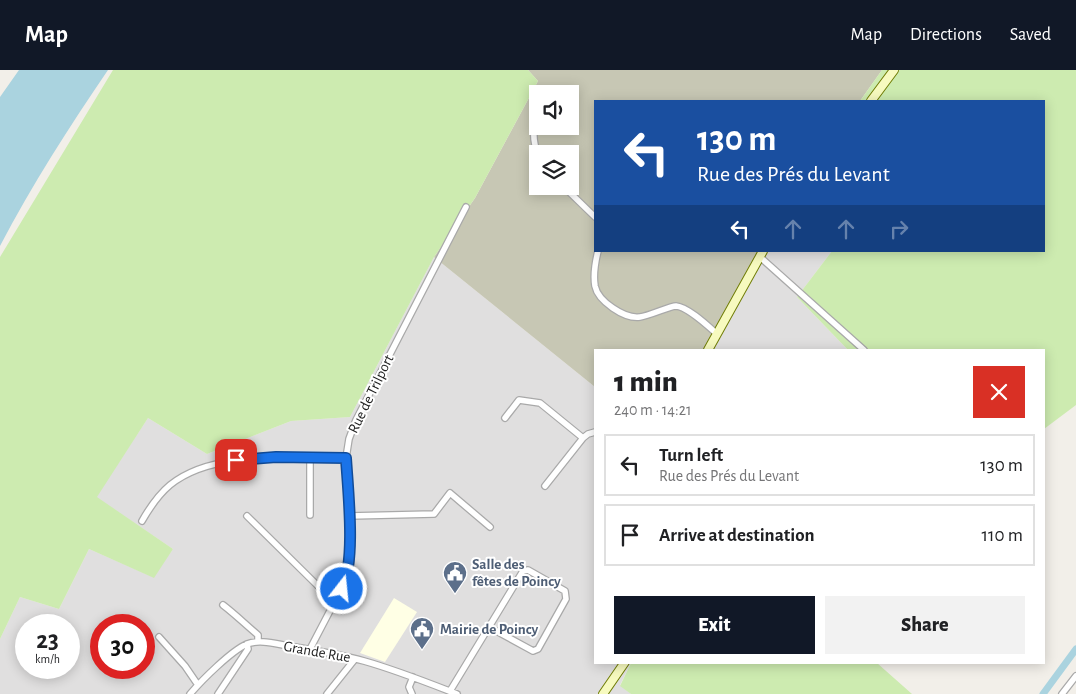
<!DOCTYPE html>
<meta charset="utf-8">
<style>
:root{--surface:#fff;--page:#f2f2f2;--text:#202124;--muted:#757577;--line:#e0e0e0;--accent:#111827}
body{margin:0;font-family:"Alegreya Sans",sans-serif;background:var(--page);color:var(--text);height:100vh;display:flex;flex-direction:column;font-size:19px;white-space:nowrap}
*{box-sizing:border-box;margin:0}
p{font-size:16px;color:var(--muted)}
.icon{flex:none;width:28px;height:28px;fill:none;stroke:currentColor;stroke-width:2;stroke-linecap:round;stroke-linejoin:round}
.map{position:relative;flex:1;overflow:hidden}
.drawer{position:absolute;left:594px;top:279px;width:451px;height:315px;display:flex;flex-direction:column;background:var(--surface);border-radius:0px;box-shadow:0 2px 12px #0003}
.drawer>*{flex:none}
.top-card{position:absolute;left:594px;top:30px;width:451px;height:152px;border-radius:0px;box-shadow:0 2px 12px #0003;background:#1a4fa0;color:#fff;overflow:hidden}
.fabs{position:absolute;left:529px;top:15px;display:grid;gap:10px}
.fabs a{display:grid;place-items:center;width:50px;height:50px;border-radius:0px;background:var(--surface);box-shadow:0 2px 12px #0003;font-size:25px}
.speed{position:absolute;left:15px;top:544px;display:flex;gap:10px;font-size:25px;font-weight:700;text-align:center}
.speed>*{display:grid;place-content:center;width:65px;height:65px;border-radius:50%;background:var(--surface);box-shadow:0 2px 12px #0003;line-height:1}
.speed small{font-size:12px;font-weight:400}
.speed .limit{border:8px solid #d22;background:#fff;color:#111}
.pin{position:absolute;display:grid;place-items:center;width:42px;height:42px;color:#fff;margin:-21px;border-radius:10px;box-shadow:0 2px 8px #0006}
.me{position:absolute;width:55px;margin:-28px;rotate:16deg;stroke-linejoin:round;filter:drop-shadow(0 0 4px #0008)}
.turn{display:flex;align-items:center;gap:18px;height:105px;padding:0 20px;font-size:22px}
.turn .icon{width:65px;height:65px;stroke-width:2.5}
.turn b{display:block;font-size:35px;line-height:42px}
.lanes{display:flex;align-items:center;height:48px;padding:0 20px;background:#0003;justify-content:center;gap:25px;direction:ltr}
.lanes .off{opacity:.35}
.round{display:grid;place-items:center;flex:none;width:52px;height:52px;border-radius:0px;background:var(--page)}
.summary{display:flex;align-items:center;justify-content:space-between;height:85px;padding:0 20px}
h1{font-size:30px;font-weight:800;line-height:38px}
.button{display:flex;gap:10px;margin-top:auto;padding:10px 20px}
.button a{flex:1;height:58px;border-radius:0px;background:var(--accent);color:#fff;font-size:20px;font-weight:800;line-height:58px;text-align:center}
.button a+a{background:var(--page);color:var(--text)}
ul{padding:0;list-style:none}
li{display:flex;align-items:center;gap:15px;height:62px;margin:0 10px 8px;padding:0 10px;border:2px solid var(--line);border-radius:0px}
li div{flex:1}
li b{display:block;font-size:19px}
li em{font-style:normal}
header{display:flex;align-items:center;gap:30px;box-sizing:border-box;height:70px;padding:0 25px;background:var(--accent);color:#fff}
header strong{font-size:24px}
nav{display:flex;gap:28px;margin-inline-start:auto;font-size:18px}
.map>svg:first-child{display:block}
</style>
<header>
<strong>Map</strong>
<nav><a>Map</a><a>Directions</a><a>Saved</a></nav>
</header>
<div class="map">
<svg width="1076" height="624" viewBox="0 0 1076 624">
<rect width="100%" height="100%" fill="#f2efe9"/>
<path fill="#e0dfdf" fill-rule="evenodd" d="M763,181H832L797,227L848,280H708Z
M434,187L595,317V592L631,593L620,615L631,624H0V569L20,527L59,539L89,479L153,507L173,479L96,427L148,348L207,384L291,351L350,347ZM26,555H69V598H26ZM101,555H144V598H101Z"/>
<path fill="#ffffe5" d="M394,528L417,542L385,592L360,583Z"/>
<path fill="#c7c7b4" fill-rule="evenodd" d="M528,0H882L860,31H595V181H763L708,280H595V317L434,187L475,128L538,11ZM538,24H570V56H538ZM538,84H570V116H538Z"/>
<path fill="#cdebb0" d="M113,0H528L538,11L475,128L434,187L350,347L291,351L207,384L148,348L97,427L173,479L154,508L89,479L59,539L20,527L0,569V187Z
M882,0H1076V335L1044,359V280H848L797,227L832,181H1044V31H860Z
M877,593L912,624H631L620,616L631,593Z"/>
<path fill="#aad3df" d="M19,0H108C69,57 32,115 0,176V27Z"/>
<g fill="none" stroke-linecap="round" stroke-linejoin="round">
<path stroke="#aad3df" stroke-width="7" d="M1043,624L1076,579"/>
<g stroke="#a9a9a9" stroke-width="8">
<path id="street" d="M538,49C532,60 533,72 538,84
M563,116L595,147
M598,181C595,193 593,204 595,216C598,231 624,249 640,247C649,246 670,236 676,236C688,237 708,256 717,264
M760,187L864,280
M505,348L519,330L540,333L583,368
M310,389V445
M545,416L583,368L588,364L595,362
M247,446L319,517L337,526
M349,446L434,444L450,423L490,457
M142,451C150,437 158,425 170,415C206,386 264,387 308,389C321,389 333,388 346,388
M223,535C236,545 246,555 258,565V572
M159,567L185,596L198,615
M310,579L345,512L349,498V446L346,388L349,369L356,350L466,137
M450,621L523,501L528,500L565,521L566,529L538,579L533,581L489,557
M190,624C202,610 231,581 247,574C260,569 276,574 289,576C314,580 339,584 364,591C396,600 426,612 457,624
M218,624L248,579L247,574
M327,624L355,589
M412,624L409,617L413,607
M1062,624L1076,606"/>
</g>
<g stroke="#707d05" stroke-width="10">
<path id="secondary" d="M871,31L894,0
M708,280L763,181
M603,624L625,592"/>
</g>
<use href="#street" stroke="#fff" stroke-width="5.5"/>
<use href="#secondary" stroke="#f7fabf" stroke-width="8"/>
</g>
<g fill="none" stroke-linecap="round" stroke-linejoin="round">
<g stroke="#114b97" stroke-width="12">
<path id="route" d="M236,390L276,387L346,388C348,421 356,491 342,519"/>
</g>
<use href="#route" stroke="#1a73e8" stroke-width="9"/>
</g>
<defs>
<g id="civic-pin" transform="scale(1.25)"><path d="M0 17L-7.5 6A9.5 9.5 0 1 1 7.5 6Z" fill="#5c6f8a" stroke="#fff"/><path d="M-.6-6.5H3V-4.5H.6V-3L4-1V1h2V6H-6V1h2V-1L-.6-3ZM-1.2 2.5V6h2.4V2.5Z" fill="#fff"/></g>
</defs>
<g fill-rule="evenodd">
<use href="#civic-pin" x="455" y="503"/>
<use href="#civic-pin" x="422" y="559"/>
</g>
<g text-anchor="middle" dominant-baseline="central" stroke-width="4" stroke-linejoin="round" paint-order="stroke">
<g font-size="15" fill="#222" stroke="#fff">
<text transform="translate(371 324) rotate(-64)">Rue de Trilport</text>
<text transform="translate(317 582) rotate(10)">Grande Rue</text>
</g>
<g font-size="15" font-weight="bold" fill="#4e5e75" stroke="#fff" text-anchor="start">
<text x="472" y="494">Salle des<tspan x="472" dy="17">fêtes de Poincy</tspan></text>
<text x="440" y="559">Mairie de Poincy</text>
</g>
</g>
</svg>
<div class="fabs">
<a><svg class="icon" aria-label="sound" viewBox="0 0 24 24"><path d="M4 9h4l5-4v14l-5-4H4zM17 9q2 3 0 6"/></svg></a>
<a><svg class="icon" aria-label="layers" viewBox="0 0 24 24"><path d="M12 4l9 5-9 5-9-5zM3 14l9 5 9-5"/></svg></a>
</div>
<div class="speed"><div>23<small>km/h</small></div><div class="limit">30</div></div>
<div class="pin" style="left:236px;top:390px;background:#d93025"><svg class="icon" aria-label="arrive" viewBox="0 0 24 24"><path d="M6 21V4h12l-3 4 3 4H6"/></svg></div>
<svg class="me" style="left:342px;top:519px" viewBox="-20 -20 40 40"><circle r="17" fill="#1a73e8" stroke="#fff" stroke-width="3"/><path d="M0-11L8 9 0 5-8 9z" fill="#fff"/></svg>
<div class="top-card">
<div class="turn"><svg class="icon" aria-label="left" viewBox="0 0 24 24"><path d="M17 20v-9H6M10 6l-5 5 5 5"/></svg><div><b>130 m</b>Rue des Prés du Levant</div></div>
<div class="lanes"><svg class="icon" aria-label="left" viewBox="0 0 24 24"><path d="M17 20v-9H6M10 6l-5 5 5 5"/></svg><svg class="icon off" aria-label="ahead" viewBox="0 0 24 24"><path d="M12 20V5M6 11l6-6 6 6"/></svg><svg class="icon off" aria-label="ahead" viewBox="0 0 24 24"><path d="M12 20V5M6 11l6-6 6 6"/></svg><svg class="icon off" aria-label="right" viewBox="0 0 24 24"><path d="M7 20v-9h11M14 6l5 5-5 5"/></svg></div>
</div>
<section class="drawer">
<div class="summary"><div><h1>1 min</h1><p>240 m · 14:21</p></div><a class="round" style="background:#d93025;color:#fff"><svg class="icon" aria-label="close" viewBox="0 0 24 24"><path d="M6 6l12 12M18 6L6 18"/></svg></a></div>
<ul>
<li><svg class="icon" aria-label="left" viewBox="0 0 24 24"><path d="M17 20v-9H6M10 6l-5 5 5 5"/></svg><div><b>Turn left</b><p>Rue des Prés du Levant</p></div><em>130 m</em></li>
<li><svg class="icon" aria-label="arrive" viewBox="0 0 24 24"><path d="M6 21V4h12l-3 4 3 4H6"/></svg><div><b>Arrive at destination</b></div><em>110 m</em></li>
</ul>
<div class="button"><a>Exit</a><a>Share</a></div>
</section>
</div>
